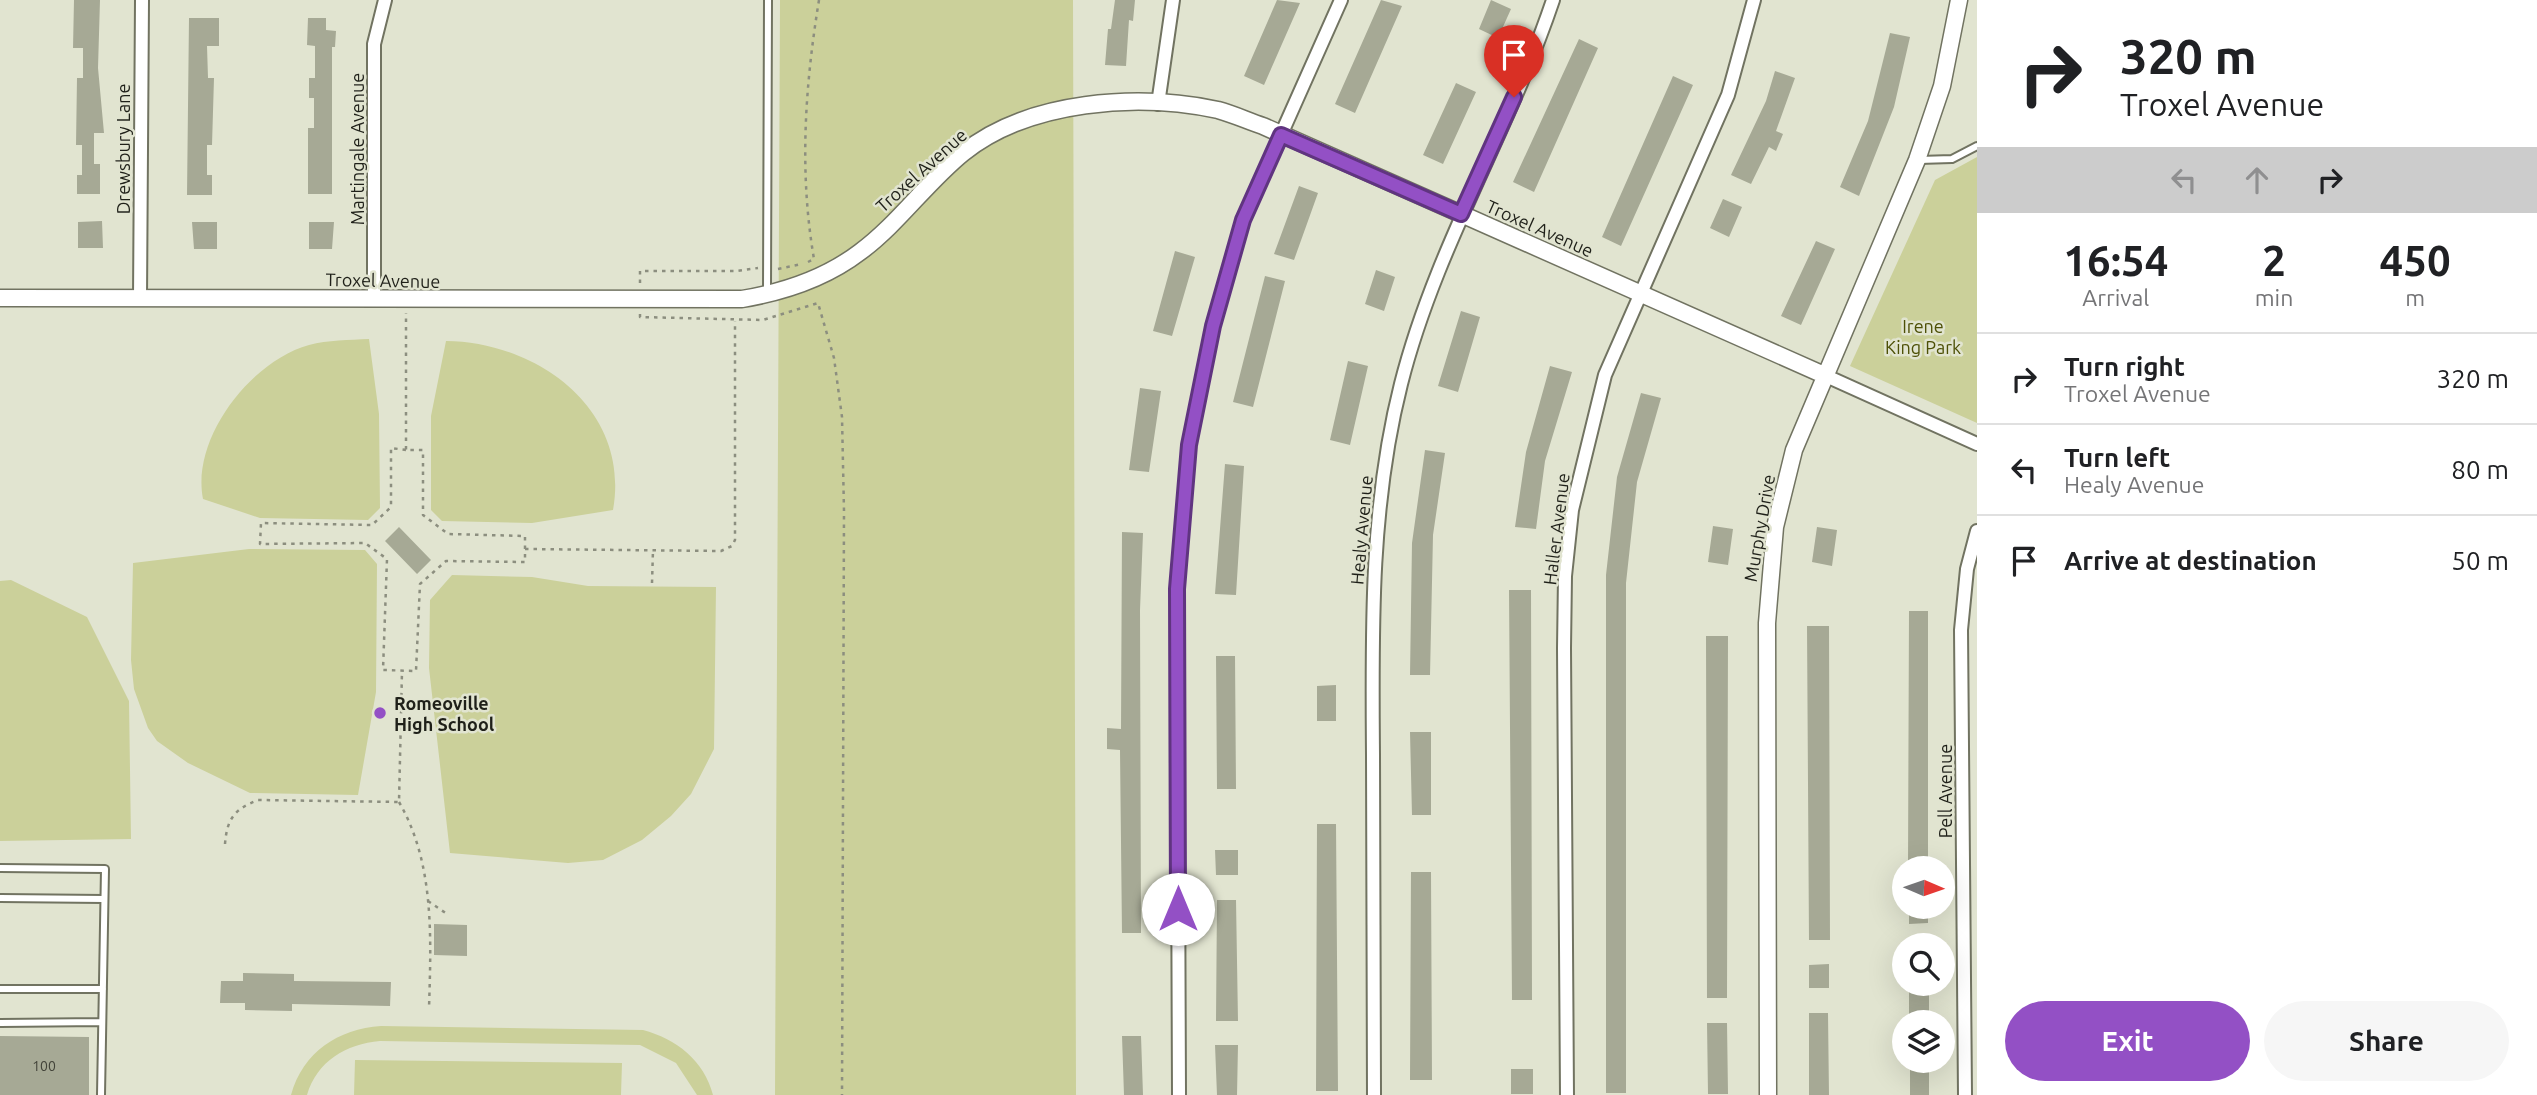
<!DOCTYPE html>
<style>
:root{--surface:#fff;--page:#f6f6f6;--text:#202124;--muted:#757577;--line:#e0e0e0;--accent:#9350c5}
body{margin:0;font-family:Ubuntu,sans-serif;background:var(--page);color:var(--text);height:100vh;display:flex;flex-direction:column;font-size:26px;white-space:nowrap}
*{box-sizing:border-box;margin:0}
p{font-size:23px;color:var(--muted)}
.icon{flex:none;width:38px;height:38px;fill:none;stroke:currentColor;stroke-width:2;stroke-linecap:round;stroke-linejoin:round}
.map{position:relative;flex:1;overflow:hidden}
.sheet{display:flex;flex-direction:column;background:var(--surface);width:560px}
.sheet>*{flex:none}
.top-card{background:#fff;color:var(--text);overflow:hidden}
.needle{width:46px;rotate:92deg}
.controls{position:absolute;left:1892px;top:856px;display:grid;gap:14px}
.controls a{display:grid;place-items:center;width:63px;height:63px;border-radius:50%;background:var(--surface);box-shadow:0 7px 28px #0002;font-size:35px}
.pin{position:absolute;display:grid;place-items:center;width:60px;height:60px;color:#fff;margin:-72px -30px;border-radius:50% 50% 50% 0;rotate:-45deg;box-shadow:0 0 7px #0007}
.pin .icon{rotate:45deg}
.me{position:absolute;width:77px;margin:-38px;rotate:0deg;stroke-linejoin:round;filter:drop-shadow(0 0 5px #0008)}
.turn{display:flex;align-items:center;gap:24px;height:147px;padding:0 28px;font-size:32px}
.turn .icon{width:91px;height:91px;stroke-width:2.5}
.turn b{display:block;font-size:49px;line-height:60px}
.lanes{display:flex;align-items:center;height:66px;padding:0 28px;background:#0003;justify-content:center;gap:35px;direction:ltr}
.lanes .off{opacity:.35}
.eta{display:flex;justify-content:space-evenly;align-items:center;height:119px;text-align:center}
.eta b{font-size:42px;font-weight:700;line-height:49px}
.action{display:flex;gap:14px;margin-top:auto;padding:14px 28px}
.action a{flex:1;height:80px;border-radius:42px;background:var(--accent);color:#fff;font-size:28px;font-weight:700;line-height:80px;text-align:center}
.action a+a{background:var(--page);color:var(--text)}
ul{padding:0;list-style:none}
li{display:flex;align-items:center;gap:21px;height:91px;padding:0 28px;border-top:2px solid var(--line)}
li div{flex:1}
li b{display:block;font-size:26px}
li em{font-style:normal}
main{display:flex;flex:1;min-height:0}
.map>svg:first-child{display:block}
</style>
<main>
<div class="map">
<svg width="1977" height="1095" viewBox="0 0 1977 1095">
<rect width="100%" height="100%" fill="#e1e4d0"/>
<path fill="#cbd09a" d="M780,0H1073L1076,1095H775Z
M1977,157V423L1850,366L1935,180Z
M369,339L379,414L380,508L368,520L260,518L203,499C191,438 251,361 309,345C328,340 349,340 369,339Z
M446,341C537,342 631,409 613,510L532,523L442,521L431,510V416Z
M249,549L365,550L377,564L376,692L358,795L250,793L188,763L157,741L148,728L134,689L131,660L133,563Z
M452,575L532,577L588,586L716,587L714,749L691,794L671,816L642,840L603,860L568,863L450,853L429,668L430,600Z
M11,580L87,617L129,701L131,839L0,841V581Z
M381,1026L643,1030C676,1039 704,1060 713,1095H697L676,1063L640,1045L380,1041C346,1044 317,1061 307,1095H291C303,1052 338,1029 381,1026Z
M355,1060L622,1063L621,1095H354Z"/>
<path fill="#a6a995" d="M74,0H100L98,68L104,133H94V164H100V194H77V175H82V145H76L77,78H83V48H73Z
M1115,0H1135L1133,21L1129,20L1126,66L1105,65L1108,29H1111Z
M1277,0L1300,3L1264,85L1244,76Z
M1381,0L1402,6L1355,113L1335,104Z
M1491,0L1511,9L1498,38L1479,29Z
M189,18H219V46H207L208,78H214L212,145H207V175H212V195H187Z
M308,18H326V30L336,31L335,47H332V194H308V128H314V98H309V78H315V46L307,45Z
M1890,33L1910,37L1894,107L1859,196L1840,187L1868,121Z
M1579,39L1598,48L1534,192L1513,182Z
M1775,71L1795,78L1776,131L1783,134L1776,151L1769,147L1751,184L1731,175L1766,101Z
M1673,76L1693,85L1621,246L1602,237Z
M1456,83L1476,92L1443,164L1423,155Z
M1299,186L1318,193L1294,260L1274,254Z
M1723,199L1742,207L1729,237L1710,228Z
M102,221L103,248H78V222Z
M192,222H217V249H194Z
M309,222H334L332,249H309Z
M1816,241L1835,249L1801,325L1781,316Z
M1175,251L1195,257L1172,336L1153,331Z
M1376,270L1395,277L1384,311L1365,304Z
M1265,276L1285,281L1253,407L1233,402Z
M1461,311L1480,317L1458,392L1438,386Z
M1348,361L1368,366L1350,445L1330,440Z
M1550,366L1572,372L1545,461L1536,529L1515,527L1526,452Z
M1140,388L1161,391L1149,472L1129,470Z
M1641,393L1661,398L1637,482L1626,583V1093H1606V575L1617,477Z
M1425,450L1445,453L1433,535L1430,675H1410L1412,543Z
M1225,464L1244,466L1236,595L1215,594Z
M1713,526L1733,529L1728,565L1708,562Z
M399,527L431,560L417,574L385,541Z
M1817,527L1837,530L1832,566L1812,562Z
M1122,532L1143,533L1140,610L1141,933H1122L1120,750L1107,749V728L1121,729Z
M1509,590H1531L1532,1000H1512Z
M1909,611H1928V868H1908Z
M1807,626H1829L1830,940H1809Z
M1706,636H1728L1727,998H1707Z
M1216,656H1235L1236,789H1217Z
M1336,685V721H1317V686Z
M1410,732H1431V815H1412Z
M1317,824H1336L1338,1091H1316Z
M1215,850H1238V875H1216Z
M1411,872H1431L1432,1080H1410Z
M1217,900H1236L1238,1021H1216Z
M1909,906H1928V923L1909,924Z
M434,924L467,925V956L434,955Z
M1829,964V988H1809V965Z
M243,973L294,974V981L391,982L390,1006L292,1004V1011L245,1010V1003H220L221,981H243Z
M1909,984H1929V1016H1909Z
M1809,1013H1828L1829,1095H1809Z
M1707,1023H1727L1728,1094H1708Z
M0,1036L89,1037V1095H0Z
M1122,1036H1141L1143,1095H1124Z
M1215,1045H1238L1237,1095H1217Z
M1910,1060H1929V1095H1910Z
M1511,1069H1533V1094H1511Z"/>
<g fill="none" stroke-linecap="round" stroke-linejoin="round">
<g stroke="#717361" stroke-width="10">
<path id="service" d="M1919,160L1952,159L1977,146
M767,292L768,0
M0,868L105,869L101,1095
M0,898L104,899
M0,989H103
M0,1023L102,1022"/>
</g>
<g stroke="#717361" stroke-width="16">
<path id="minor" d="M1158,104L1173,0
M140,299L142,0
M374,299V44L385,0
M1824,375L1977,444
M1179,1095L1177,589L1189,445L1213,326L1243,220L1341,0
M1374,1095C1374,982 1373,868 1373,755C1372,630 1370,506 1401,384C1435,249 1509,131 1553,0
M1567,1095L1564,648L1565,576L1572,510L1605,375L1728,95L1754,0
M1965,1095L1961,630L1967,569L1977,531"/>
</g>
<g stroke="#717361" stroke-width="19">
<path id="tertiary" d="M0,298L742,299C784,292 826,278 860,252C898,224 926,183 963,153C1029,100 1138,93 1218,110C1233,114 1248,121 1263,126L1824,375
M1768,1095L1767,623L1775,527L1794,450L1917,160L1942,86L1959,0"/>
</g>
<path stroke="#8c8e7f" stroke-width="2.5" stroke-dasharray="3.5 5" stroke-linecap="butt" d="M808,262L814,259C799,172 805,86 819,0
M778,269L802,264
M640,283V271H737L758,268
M640,314V317L763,320L818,303L834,358L842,417L844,511L842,1095
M406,450L391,448V507L372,525L261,523L260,544L365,543L387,559L383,670L416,671L420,584L446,561L525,562V536L448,534L423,515V450H406V313
M525,549L721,551L732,546L735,540V321
M652,583L653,550
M399,802C435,864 431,939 429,1009
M225,844C227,818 235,809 258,800L399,802L402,671
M428,901L447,914"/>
<use href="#service" stroke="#fff" stroke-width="6"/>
<use href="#minor" stroke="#fff" stroke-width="12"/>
<use href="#tertiary" stroke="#fff" stroke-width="16"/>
</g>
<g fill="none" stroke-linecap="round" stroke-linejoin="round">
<g stroke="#603480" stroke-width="18">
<path id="route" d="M1178,909L1177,589L1189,445L1213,326L1243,220L1281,135L1461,214L1514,97"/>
</g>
<use href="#route" stroke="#9350c5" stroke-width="12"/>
</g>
<circle fill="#9350c5" stroke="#e1e4d0" stroke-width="2.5" cx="380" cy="713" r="7"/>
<g text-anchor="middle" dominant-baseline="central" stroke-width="5" stroke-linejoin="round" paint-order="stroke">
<g font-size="14" fill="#414238">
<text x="44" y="1066">100</text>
</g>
<g font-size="18" fill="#1f2019" stroke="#e1e4d0">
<text transform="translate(123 149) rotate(-90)">Drewsbury Lane</text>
<text transform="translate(357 149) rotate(-90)">Martingale Avenue</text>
<text transform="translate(921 170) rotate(-42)">Troxel Avenue</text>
<text transform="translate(1540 228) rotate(24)">Troxel Avenue</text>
<text transform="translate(383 280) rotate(1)">Troxel Avenue</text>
<text transform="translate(1759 528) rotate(-80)">Murphy Drive</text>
<text transform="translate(1556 529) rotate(-83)">Haller Avenue</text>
<text transform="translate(1361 530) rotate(-85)">Healy Avenue</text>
<text transform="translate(1945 791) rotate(-90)">Pell Avenue</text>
</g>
<g font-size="18" fill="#4d5006" stroke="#e1e4d0">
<text x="1923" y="326">Irene<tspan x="1923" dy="21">King Park</tspan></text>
</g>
<g font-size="18" font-weight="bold" fill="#1f2019" stroke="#e1e4d0" text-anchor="start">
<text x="394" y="703">Romeoville<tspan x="394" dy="21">High School</tspan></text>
</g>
</g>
</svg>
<div class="controls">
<a><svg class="needle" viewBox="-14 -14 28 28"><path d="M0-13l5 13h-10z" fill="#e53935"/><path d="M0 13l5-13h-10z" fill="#757577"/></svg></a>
<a><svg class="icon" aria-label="search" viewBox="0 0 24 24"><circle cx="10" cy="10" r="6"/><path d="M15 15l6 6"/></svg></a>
<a><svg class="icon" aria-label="layers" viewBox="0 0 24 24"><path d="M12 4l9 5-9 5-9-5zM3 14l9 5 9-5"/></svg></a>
</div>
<div class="pin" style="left:1514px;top:97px;background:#d93025"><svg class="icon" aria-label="arrive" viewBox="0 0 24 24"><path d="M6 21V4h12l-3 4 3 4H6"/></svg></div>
<svg class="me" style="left:1178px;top:909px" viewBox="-20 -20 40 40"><circle r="19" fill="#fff"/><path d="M0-13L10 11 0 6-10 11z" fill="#9350c5"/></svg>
</div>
<section class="sheet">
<div class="top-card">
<div class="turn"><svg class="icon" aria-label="right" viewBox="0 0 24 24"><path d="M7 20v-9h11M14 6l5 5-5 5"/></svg><div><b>320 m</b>Troxel Avenue</div></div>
<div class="lanes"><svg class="icon off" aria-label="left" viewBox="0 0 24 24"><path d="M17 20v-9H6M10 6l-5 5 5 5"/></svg><svg class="icon off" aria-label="ahead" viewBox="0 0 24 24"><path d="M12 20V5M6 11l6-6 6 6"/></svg><svg class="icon" aria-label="right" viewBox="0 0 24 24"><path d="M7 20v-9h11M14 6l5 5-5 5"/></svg></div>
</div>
<div class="eta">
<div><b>16:54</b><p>Arrival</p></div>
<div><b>2</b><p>min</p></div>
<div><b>450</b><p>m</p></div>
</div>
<ul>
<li><svg class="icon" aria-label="right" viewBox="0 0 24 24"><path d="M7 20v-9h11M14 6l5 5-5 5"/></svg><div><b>Turn right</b><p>Troxel Avenue</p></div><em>320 m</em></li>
<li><svg class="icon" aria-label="left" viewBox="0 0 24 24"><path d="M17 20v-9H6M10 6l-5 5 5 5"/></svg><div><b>Turn left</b><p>Healy Avenue</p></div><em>80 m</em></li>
<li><svg class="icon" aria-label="arrive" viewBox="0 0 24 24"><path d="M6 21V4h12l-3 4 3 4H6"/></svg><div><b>Arrive at destination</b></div><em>50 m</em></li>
</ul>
<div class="action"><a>Exit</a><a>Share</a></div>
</section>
</main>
